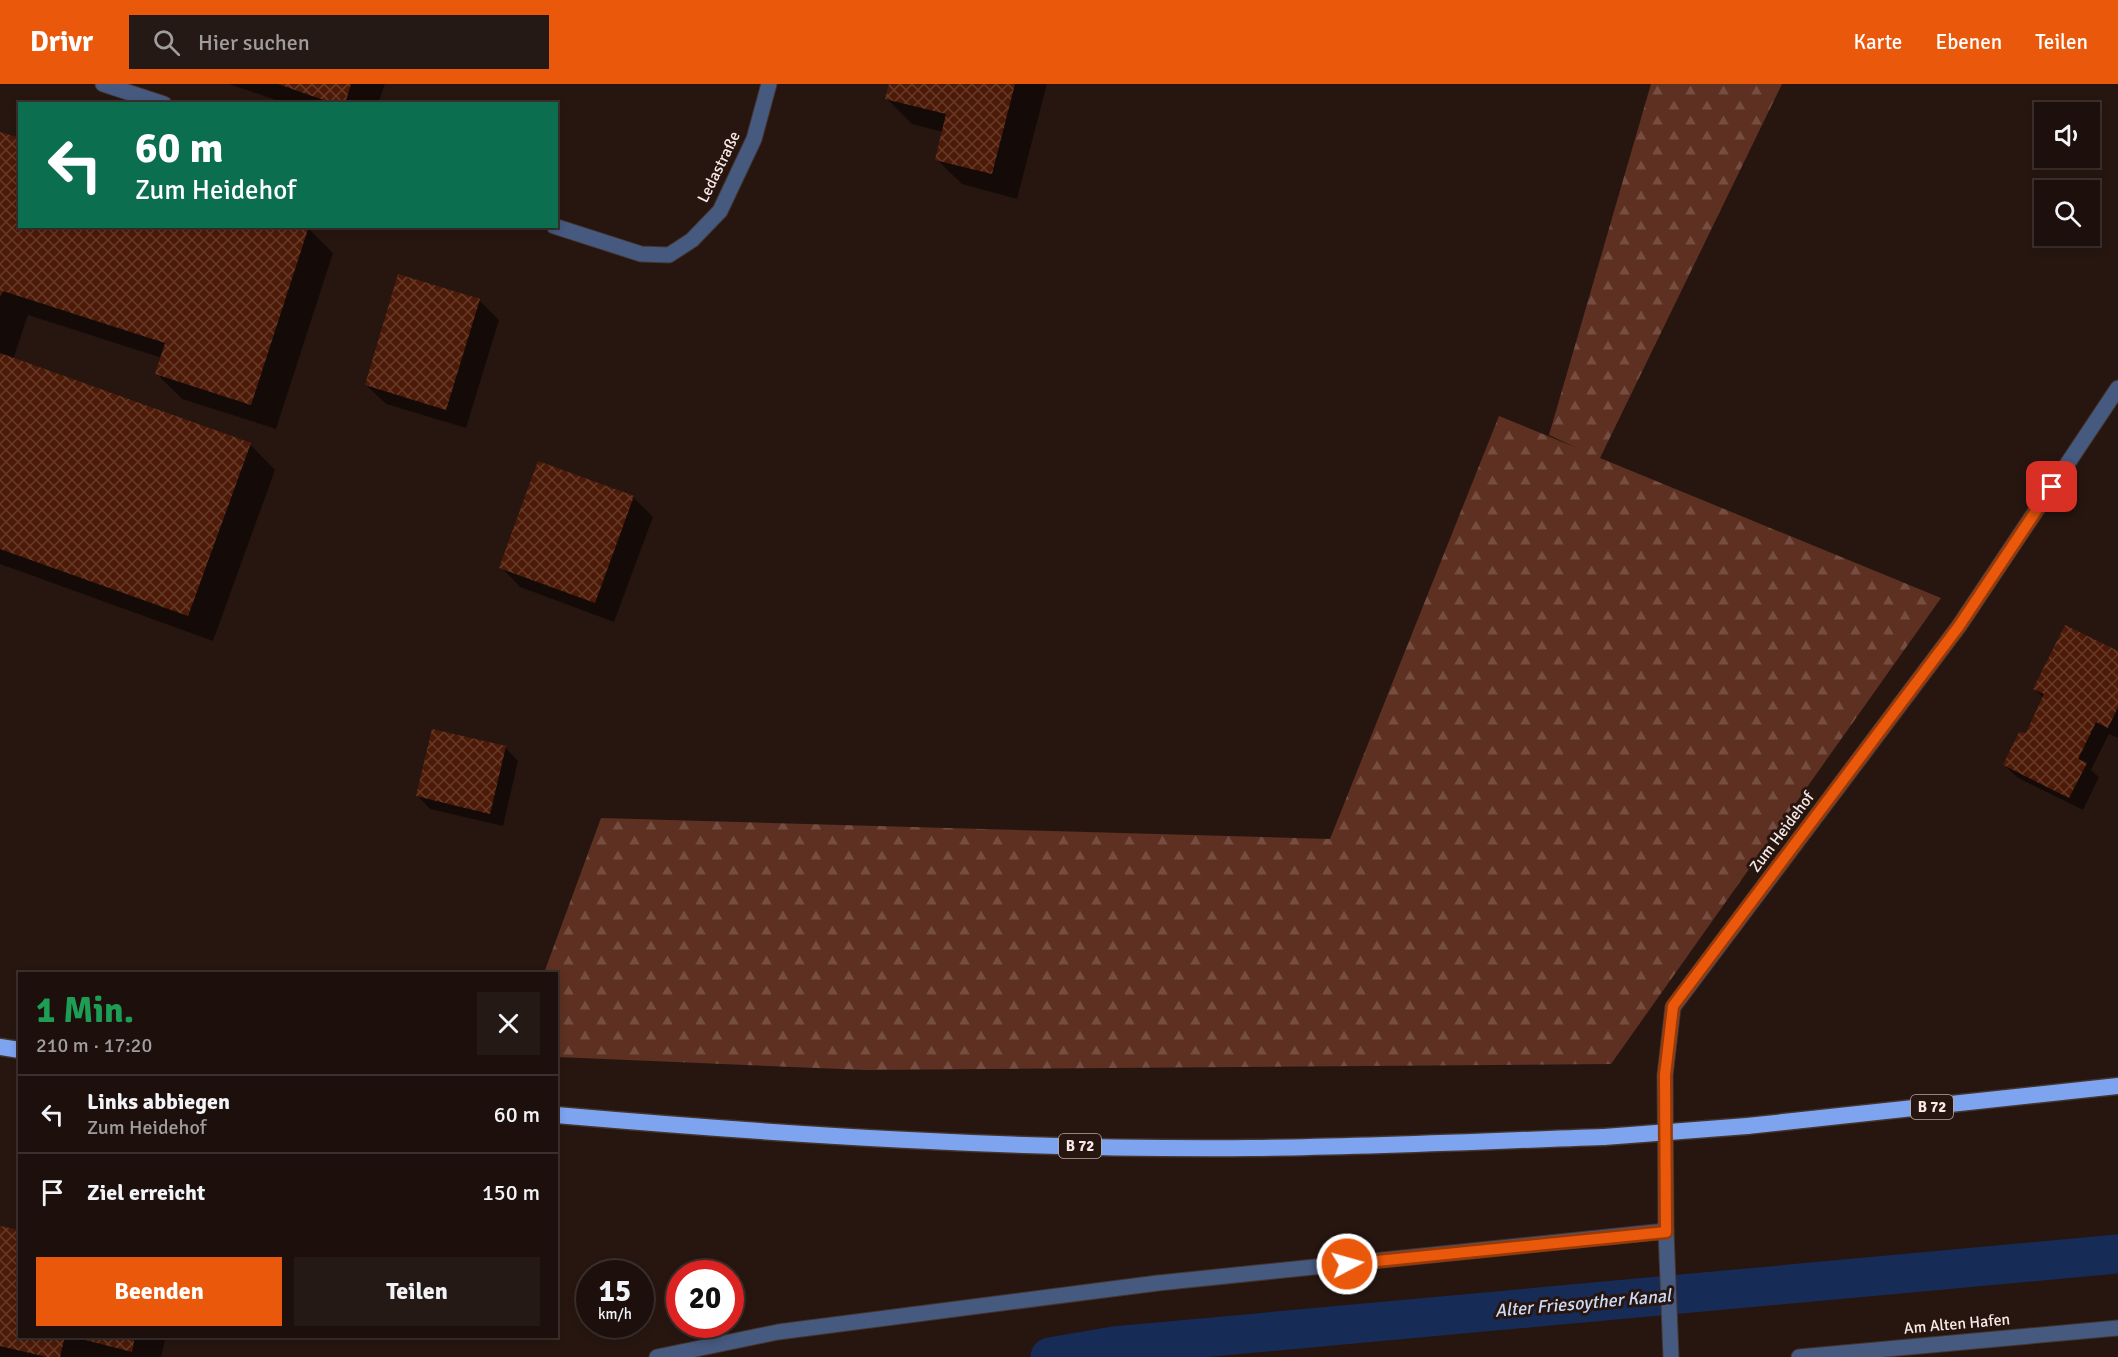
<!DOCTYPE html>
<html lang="de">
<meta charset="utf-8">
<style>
:root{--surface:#1d100c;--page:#251915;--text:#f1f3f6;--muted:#a09d9d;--line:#3b302d;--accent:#ea580c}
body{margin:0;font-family:Signika,sans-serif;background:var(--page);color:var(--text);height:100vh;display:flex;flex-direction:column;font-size:22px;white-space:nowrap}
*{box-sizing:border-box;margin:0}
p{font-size:20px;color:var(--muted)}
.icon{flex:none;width:33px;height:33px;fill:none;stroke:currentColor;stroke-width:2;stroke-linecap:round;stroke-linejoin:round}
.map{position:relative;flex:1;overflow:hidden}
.sheet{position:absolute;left:18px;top:888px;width:540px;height:366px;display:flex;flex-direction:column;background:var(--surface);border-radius:0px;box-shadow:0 3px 9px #0003,0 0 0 2px var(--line)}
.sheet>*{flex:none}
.banner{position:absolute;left:18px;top:18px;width:540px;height:126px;border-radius:0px;box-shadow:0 3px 9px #0003,0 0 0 2px var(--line);background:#0b6e4f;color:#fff;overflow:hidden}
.controls{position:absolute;left:2034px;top:18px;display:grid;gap:12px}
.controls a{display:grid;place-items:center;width:66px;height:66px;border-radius:0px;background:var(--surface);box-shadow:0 3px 9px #0003,0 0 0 2px var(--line);font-size:30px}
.speed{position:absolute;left:576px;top:1176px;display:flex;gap:12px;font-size:30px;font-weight:700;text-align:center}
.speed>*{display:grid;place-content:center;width:78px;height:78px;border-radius:50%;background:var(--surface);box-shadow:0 3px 9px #0003,0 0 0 2px var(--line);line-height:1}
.speed small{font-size:15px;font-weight:400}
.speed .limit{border:9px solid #d22;background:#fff;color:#111}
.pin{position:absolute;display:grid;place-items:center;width:51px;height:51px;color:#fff;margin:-26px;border-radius:12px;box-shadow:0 3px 9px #0006}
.me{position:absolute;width:66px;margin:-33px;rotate:84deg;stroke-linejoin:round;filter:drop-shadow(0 0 4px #0008)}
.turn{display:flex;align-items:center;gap:21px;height:126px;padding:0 18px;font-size:27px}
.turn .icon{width:78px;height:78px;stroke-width:2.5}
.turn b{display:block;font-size:42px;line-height:51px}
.round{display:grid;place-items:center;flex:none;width:63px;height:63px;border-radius:0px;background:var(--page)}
.headline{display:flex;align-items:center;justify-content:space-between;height:102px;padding:0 18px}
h1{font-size:36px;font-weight:700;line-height:45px;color:#1e9e55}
.action{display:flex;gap:12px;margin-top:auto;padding:12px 18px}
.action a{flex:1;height:69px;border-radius:0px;background:var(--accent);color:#fff;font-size:24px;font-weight:700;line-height:69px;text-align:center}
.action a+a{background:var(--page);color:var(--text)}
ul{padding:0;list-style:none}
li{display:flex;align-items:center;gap:18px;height:78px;padding:0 18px;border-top:2px solid var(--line)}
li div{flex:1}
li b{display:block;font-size:22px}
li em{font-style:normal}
header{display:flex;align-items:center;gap:36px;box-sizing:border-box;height:84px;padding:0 30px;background:var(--accent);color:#fff}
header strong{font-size:28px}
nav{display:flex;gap:33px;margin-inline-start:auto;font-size:21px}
.search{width:420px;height:54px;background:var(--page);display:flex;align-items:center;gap:15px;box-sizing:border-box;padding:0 21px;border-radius:0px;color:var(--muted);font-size:22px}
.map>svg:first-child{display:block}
</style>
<header>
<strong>Drivr</strong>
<div class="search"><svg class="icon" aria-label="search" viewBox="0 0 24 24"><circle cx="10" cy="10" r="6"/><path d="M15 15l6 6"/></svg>Hier suchen</div>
<nav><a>Karte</a><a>Ebenen</a><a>Teilen</a></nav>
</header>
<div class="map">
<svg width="2118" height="1273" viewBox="0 0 2118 1273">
<defs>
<pattern id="forest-firs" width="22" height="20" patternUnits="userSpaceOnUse" patternTransform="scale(1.5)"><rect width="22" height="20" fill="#5d3021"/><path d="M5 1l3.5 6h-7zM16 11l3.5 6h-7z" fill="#754e41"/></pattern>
<pattern id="building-cross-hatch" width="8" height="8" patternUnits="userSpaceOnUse" patternTransform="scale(1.5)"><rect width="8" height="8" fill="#4d1a07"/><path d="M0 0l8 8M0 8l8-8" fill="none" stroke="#673b2b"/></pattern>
</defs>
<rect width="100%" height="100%" fill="#271610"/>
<path fill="url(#forest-firs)" d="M1651,0H1782L1600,374L1941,514L1611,980L865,986L557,973L556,890L544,889L601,734L1330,755L1499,332L1577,364L1549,351Z"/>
<path fill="#0007" d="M229,0H385L378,20H288Z
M891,0H1047L1017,115L962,100L936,75L943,48L912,40L887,15Z
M0,50L20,142L308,144L333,169L276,345L182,315L157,290L162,274L28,231L13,276L250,360L275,386L213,557L0,480Z
M399,192L480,217L499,236L466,344L386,320L366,301Z
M633,413L653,433L614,538L520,503L501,483Z
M2118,569V654L2109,650L2091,686L2099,693L2083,726L2018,694L2004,681L2027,651L2044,614L2035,605Z
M505,663L518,677L503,742L430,725L417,711Z
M0,1143L19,1148L20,1252H166L161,1273H0Z"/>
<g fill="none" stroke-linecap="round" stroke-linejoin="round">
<path stroke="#172b57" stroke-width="39" d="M1050,1273L1114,1262L2118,1170"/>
</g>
<path fill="url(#building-cross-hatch)" d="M278,0H351L345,20H335Z
M889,0H1015L992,90L935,76L946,30L885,15Z
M0,48L20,54V142H309L251,321L155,290L165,259L3,207L0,213Z
M398,190L480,215L446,326L365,301Z
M0,269L251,359L188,532L0,465Z
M538,377L634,412L595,519L499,484Z
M2065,541L2118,567V623L2108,644L2096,638L2078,675L2087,679L2069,714L2003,681L2019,648L2026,649L2044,610L2033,605Z
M432,645L506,662L490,730L416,712Z
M0,1142L20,1146L17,1162H20V1252H65L60,1273H47L0,1262Z
M70,1252H135L132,1268Z"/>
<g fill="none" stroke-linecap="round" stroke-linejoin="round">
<g stroke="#44342e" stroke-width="17">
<path id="service" d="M657,1273L778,1248L1158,1199L1666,1147"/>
</g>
<g stroke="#44342e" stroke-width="17">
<path id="minor" d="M103,0L164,20
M554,142L641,170L669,171L692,156L720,127L754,55L769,0
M1671,1273L1666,1147L1665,991L1673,923L1959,542L2118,304"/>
</g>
<g stroke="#44342e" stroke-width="17">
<path id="tertiary" d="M1799,1273L2118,1244"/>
</g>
<g stroke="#44342e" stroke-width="19">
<path id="trunk" d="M0,963L20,966
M556,1031C787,1051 1019,1066 1251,1064C1368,1063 1486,1057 1604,1053
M1747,1042L2118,1002"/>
</g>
<use href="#service" stroke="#46597e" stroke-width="15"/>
<use href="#minor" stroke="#46597e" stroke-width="15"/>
<use href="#tertiary" stroke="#46597e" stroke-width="15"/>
<use href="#trunk" stroke="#7ea4ef" stroke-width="16"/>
<g stroke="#44342e" stroke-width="19" stroke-linecap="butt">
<path id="trunk-bridge" d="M1604,1053L1747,1042"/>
</g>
<use href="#trunk-bridge" stroke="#7ea4ef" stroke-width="16"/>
</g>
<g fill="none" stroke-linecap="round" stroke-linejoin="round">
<g stroke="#983908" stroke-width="15">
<path id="route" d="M1347,1180L1666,1148L1665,991L1673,922L1959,542L2052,403"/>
</g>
<use href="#route" stroke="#ea580c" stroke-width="10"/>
</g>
<g text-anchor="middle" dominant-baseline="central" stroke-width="6" stroke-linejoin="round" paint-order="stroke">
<g fill="#271610" stroke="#b9aaa6" stroke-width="1.5">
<rect x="1911" y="1011" width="42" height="24" rx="4.5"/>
<rect x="1059" y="1050" width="42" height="24" rx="4.5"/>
</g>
<g font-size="15" font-weight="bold" fill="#f7eae6">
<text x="1932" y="1023">B 72</text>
<text x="1080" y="1062">B 72</text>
</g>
<g font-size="16" fill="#f7eae6" stroke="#271610">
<text transform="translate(719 83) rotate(-64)">Ledastraße</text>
<text transform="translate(1782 748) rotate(-53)">Zum Heidehof</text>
<text transform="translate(1957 1240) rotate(-5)">Am Alten Hafen</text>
</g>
<g font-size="18" font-style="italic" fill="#c9d9f7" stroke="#271610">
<text transform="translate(1583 1219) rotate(-5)">Alter Friesoyther Kanal</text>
</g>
</g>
</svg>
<div class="controls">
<a><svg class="icon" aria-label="sound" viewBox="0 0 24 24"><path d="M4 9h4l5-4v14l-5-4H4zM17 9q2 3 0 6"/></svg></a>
<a><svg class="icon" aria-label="search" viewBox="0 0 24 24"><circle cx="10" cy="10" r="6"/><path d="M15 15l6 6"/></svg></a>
</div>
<div class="speed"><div>15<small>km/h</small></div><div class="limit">20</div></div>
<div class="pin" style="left:2052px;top:403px;background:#d93025"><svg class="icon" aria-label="arrive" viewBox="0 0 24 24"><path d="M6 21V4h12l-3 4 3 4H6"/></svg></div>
<svg class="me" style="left:1347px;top:1180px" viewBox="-20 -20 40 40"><circle r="17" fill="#ea580c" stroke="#fff" stroke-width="3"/><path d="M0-11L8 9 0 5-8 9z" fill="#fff"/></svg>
<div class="banner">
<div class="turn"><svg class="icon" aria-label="left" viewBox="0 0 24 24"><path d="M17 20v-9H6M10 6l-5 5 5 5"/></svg><div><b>60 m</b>Zum Heidehof</div></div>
</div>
<section class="sheet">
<div class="headline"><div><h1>1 Min.</h1><p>210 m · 17:20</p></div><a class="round"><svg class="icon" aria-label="close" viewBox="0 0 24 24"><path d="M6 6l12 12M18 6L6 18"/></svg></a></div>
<ul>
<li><svg class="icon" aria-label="left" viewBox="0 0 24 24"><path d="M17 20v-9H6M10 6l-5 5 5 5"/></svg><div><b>Links abbiegen</b><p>Zum Heidehof</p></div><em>60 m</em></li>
<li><svg class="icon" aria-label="arrive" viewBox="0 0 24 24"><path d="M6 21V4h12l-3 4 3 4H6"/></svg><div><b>Ziel erreicht</b></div><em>150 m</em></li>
</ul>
<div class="action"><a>Beenden</a><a>Teilen</a></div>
</section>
</div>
